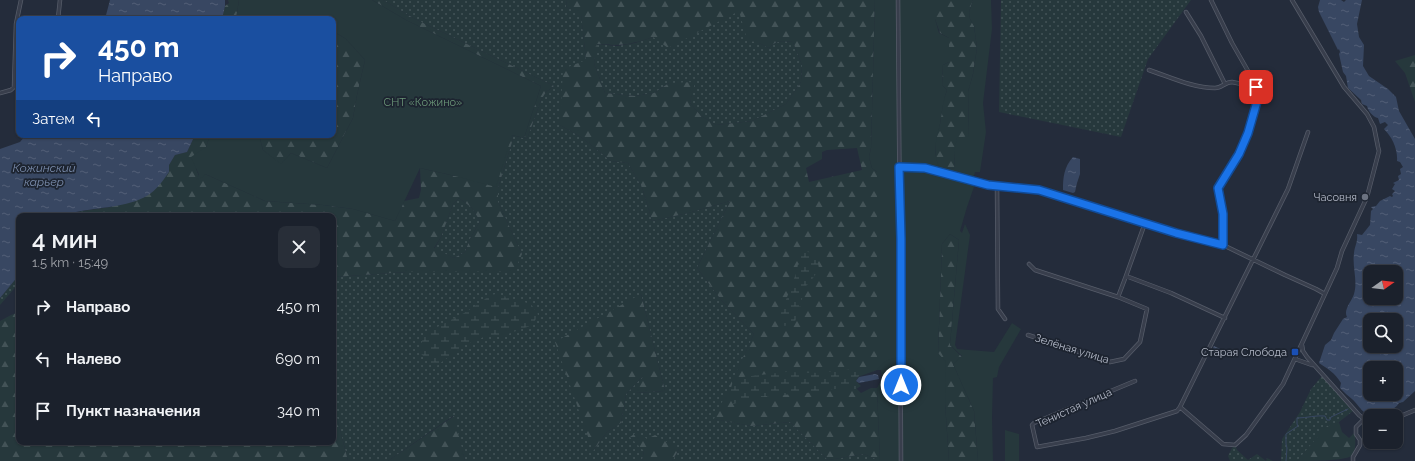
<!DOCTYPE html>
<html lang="ru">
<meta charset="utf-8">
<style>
:root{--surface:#1b212c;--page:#282e38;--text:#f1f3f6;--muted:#a0a3a9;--line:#393e48}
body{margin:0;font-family:Raleway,sans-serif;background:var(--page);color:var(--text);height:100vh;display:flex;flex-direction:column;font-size:15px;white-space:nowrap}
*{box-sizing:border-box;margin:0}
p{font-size:13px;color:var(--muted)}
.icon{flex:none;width:22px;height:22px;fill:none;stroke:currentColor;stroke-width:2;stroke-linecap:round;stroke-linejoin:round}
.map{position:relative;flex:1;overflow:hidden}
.sheet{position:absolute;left:16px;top:213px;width:320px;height:232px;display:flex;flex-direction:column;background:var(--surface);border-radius:8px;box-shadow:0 1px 3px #0004,0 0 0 1px var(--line)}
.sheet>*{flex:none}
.hud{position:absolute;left:16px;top:16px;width:320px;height:122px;border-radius:8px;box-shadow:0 1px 3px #0004,0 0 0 1px var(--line);background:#1a4fa0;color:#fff;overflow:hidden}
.needle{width:26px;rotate:76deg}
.tools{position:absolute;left:1363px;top:265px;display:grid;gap:8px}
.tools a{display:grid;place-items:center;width:40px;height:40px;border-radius:8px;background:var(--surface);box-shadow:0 1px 3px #0004,0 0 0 1px var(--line);font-size:20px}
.pin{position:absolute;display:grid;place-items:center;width:34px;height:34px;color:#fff;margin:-17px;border-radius:8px;box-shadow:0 2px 6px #0006}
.me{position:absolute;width:44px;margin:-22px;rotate:0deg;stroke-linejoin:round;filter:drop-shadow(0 0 3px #0008)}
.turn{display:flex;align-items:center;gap:14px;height:84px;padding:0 16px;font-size:18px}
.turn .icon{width:52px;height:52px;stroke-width:2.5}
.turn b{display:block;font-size:28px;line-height:34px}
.then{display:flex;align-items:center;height:38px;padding:0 16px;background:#0003;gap:8px;font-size:15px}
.round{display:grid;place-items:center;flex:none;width:42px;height:42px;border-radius:8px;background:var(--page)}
.summary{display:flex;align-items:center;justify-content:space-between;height:68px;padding:0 16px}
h1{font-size:24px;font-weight:600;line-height:30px}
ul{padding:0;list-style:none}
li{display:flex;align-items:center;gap:12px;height:52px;padding:0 16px}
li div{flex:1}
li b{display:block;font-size:15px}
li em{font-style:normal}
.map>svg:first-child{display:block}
</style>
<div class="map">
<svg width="1415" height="461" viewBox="0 0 1415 461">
<defs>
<pattern id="grass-dots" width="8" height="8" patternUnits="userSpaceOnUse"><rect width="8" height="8" fill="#26383c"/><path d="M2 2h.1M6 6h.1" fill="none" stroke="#435357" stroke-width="1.8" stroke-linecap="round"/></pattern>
<pattern id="forest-firs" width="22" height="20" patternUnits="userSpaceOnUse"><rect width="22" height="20" fill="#26383c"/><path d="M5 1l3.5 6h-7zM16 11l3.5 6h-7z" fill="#435357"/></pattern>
<pattern id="wetland-marsh" width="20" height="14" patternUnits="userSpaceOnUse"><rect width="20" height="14" fill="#26383c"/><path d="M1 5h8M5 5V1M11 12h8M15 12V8" fill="none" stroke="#435357"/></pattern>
<pattern id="water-ripples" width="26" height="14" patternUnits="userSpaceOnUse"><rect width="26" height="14" fill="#384762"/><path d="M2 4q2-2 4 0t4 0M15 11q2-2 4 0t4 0" fill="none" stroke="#525f77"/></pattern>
</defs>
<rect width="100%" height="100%" fill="#242c3b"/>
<path fill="url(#grass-dots)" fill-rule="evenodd" d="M383,0H567L566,7L581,13L586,60L560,125L581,137L611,161L628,163L642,187L652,221L688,213L730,201L697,268L722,301L754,334L715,419L751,426L790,422L828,460L864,454L876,459V461H672L679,449L644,451L642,461H465L453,416L388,461H348L333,402V277L407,272L522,254L498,202V188L513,139L512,135L527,139L541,100L546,92L554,86L415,19ZM641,294L665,391L636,393L644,375L626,394L621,423L607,432L593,451Z
M1001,0H1191L1148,59L1121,137L999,112Z
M739,10L759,43L769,48C776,40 783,41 793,42L802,65L801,82L786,104L752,121L716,125L701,116L690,103L694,83H669L654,93L635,96L605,93L594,63L596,44L617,46L635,43L653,37L723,19Z
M459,198L472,208L480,221L470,239L465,252L454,258L434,249L441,237L453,204Z
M19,275V283L0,305V298Z
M1322,376L1353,411L1339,422L1327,427L1297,461H1281L1282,439L1300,412L1311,389Z
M1235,445L1237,450L1248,460L1257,454L1266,461L1267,458L1273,461H1230L1228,456L1232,448Z"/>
<path fill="url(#forest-firs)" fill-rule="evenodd" d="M228,0H239L236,19H222L225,6L229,3Z
M372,0H383L415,19L554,86L546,92L541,100L527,139L524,138L541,86L406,20Z
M567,0H875L871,148L869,157L872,168L877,172V370L855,378L854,386L861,393L871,388H877L880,461H876V459L864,454L828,460L790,422L751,426L714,419L754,334L722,301L697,268L730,201L688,213L652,221L642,187L628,163L611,161L581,137L560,125L563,69L586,60L581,14L566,7ZM739,11L748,43H759L769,48C776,40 783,41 793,42L802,65L801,82L786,104L752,121L716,125L701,116L690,103L695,82L669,83L654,93L635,96L605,93L594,63L597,44C621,46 630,45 653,37L668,48ZM857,148L862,170L809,182L806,168L822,159V152L827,150Z
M935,0H973L969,12L970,19L974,26L977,48L973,74L968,92L969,136L954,153L955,168L939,169L936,161L935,140L940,124L943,102L947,90L942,85L943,65L949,62V38L940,33L935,19Z
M333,31L346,39L365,60L357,95L353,118L327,168L291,153L281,165L263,150L259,135H333Z
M1415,55V102L1405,73L1395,61Z
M195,135H210L206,147L196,169L199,176L197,179L205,174L265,201L323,205L353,209L395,221L404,201L419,198L421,190L420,168L455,176L512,135L513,139L498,188V202L522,254L514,272H407L333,277V216H69L65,215L82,211L111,207L169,165L175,155L187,152ZM459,198L472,208L480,221L470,239L465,252L454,258L434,248L441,237L453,204Z
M950,234L959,240L950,345L962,357L953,364L974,411L978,461H949L945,403L938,353L942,244Z
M641,294L665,391L635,393L643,376L626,394L621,423L607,432L593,451L555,342Z
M19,312V442H333V402L348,461H0V321L11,315Z
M454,416L465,461H388Z
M1339,422L1342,432L1349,438L1355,432C1355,440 1357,450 1351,456C1343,461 1309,461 1297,461L1327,426Z
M1365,426H1370V435H1362L1363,430Z
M637,432L647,439L655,435L679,449L672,461H642L644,451L630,437Z"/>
<path fill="url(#wetland-marsh)" d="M804,250L817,256L819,269L811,281L803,289L802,299L794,325L783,326L779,318L797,271L799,256Z
M496,294L531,304L538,314L533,325L505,335L486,336L463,346L435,367L419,352L424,334L466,312L491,295Z
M854,369L860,374L856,381L861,386L856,389H833L817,392L758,397L733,404L729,394L734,378L786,372L821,373Z"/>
<path fill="#26383c" d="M239,0H372L406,20L541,86L524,138L512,135L496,187L455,176L420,168L395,221L353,209L323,205L265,201L205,174L203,177L196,180L199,175L191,157L206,147L210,135H259L263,150L281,164L291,153L327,168L353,118L357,95L365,60L346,39L333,31V19H309L293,15V19H236Z
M875,0H935V19L939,33L949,38V62L943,65L942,85L947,90C943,101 942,112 940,124C936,142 932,151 940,169L955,168L954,153L957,138L969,136L968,92L973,74L977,48L974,26L970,19L969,12L973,0H991L992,29L983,103L986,132L980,172H975L972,183L975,184L967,207L960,231L962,233L965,224L970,235L955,345L957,349L994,352L1012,323L1021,329L999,367L997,377L993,378L992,417L993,461H978L974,411L953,364L962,356L950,345L959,240L950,234L942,244L938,353L946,362L945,403L949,461H880L877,388L882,379L881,370H877V172L872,168L869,157L871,148Z
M1005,430L1019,434V461H1005Z"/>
<path fill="url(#water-ripples)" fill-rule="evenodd" d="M110,0H225V6L222,19H105Z
M1320,0H1341L1344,2L1346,0H1362L1357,24L1359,37L1364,45L1363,66L1369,76L1388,89L1396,97L1399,111L1415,139V391L1403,402L1399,403C1394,411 1385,411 1377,414L1374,412L1367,414C1360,410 1358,404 1352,399C1348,396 1344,392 1340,388L1341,383C1335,373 1328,369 1319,363L1325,345L1331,340L1334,333L1343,319L1347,317C1343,310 1352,301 1354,294C1358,281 1352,267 1354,253C1355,245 1358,242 1357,234L1362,235L1370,225L1371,211L1373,209L1371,207L1376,206L1380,201L1390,196L1392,197L1393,196L1392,194L1395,191L1392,189L1395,184L1393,183L1399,180L1398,176L1401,174L1400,169L1403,167L1400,162L1397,161C1398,149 1392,137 1384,129L1388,125L1385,122L1380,124L1378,118C1373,117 1368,111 1367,106L1362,104L1361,100L1348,88L1346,76L1343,72L1339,54L1340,52L1339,49L1338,50L1319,12L1318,7ZM1370,272H1396V298H1370ZM1370,320H1396V346H1370ZM1370,368H1396V394H1370Z
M26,135H195L187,152L175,155L169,165V172C164,179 158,188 151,193C132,207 103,207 81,211C74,212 68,215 60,215L59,216H19V275L0,298V149L20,142Z
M1073,157L1080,159V174L1077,183L1075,192L1073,193L1063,190C1063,177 1064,167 1073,157Z
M1214,346L1224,351L1223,357H1218L1211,352Z
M875,374L878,375L879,379L859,383L856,381L859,377Z"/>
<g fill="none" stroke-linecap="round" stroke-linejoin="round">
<path stroke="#384762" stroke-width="1" d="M1286,461L1287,448L1286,444V434L1298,426L1297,424V418C1307,418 1316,415 1325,416L1327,420H1330L1331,417L1348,409"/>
<g stroke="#565c69" stroke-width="4.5">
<path id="minor" d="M898,0C899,154 901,307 901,461
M1211,0L1232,43L1252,78L1258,98L1248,133L1239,154L1218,188L1223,214V245
M1186,12L1201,36L1225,84
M58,19L60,0
M1149,70C1170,77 1193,88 1215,88C1222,88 1225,82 1232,82L1256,87
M0,93L11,90L14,87L16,24L21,0
M899,167L925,168L988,185L1039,191L1176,233L1223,245L1285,275L1316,289L1325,294
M997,186L998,309L1005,319
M1145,223L1126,276L1171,293L1225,318
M1029,264L1035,270L1118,297
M1028,335L1110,362L1124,359L1140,342L1147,309L1118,297L1126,276
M1302,345L1303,351L1307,357L1359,415L1364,419L1370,420
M1295,359L1312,365
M1135,381L1034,423L1032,425L1037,447L1086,438L1115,431L1177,411L1180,407L1223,444L1235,445L1246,435L1283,384L1337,268L1342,251L1367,197L1379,151L1378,147L1374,127L1367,114L1344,87L1292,0
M1180,407L1288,189L1308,132
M1396,418L1415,410
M1353,461V457L1360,445V440L1356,434V427L1364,419"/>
</g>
<use href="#minor" stroke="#383e4c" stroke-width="3"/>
</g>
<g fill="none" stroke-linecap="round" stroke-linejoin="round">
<g stroke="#114b97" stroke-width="10">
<path id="route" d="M901,385V239L899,167L925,168L988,185L1039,190L1176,233L1223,245V214L1218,188L1239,154L1248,133L1258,98L1256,87"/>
</g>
<use href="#route" stroke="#1a73e8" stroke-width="7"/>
</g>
<circle fill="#6b7280" stroke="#1d2430" stroke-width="1.5" cx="1365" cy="197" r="4"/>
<rect fill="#1a4fb4" stroke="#1d2430" stroke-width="1.5" x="1291" y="348" width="8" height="8" rx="2"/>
<g text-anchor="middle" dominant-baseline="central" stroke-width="3.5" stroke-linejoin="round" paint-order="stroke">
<g font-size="11" fill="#6b9778" stroke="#1d2430">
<text x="423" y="102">СНТ «Кожино»</text>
</g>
<g font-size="11" fill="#b3b9c7" stroke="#1d2430" text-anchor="end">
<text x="1357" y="197">Часовня</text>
<text x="1287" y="352">Старая Слобода</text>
</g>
<g font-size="11" fill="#b3b9c7" stroke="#1d2430">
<text transform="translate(1072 349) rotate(17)">Зелёная улица</text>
<text transform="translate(1074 408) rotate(-24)">Тенистая улица</text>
</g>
<g font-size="12" font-style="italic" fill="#7c8eae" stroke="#1d2430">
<text x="44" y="168">Кожинский<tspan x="44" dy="14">карьер</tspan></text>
</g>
</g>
</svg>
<div class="tools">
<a><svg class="needle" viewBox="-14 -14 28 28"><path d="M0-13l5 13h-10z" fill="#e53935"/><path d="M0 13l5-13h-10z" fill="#a0a3a9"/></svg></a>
<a><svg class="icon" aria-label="search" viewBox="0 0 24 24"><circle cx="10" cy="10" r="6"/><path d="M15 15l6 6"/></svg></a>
<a>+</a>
<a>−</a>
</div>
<div class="pin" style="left:1256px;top:87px;background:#d93025"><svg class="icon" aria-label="arrive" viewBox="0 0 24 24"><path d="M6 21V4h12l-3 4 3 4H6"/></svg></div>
<svg class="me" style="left:901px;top:385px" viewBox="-20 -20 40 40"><circle r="17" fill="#1a73e8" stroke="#fff" stroke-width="3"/><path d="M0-11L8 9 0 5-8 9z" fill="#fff"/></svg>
<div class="hud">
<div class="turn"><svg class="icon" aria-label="right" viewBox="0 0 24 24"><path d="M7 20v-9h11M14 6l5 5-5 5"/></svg><div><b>450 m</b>Направо</div></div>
<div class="then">Затем<svg class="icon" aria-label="left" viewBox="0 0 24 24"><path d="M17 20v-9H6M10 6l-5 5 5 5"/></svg></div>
</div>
<section class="sheet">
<div class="summary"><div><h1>4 мин</h1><p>1.5 km · 15:49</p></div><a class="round"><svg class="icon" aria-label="close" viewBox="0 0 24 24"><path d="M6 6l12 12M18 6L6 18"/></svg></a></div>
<ul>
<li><svg class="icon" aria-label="right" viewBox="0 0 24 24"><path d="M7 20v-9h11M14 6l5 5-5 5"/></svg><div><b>Направо</b></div><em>450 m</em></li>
<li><svg class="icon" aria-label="left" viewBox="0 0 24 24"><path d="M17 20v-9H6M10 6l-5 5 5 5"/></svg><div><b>Налево</b></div><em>690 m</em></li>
<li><svg class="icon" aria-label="arrive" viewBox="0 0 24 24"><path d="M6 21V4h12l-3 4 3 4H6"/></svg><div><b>Пункт назначения</b></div><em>340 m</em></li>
</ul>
</section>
</div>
